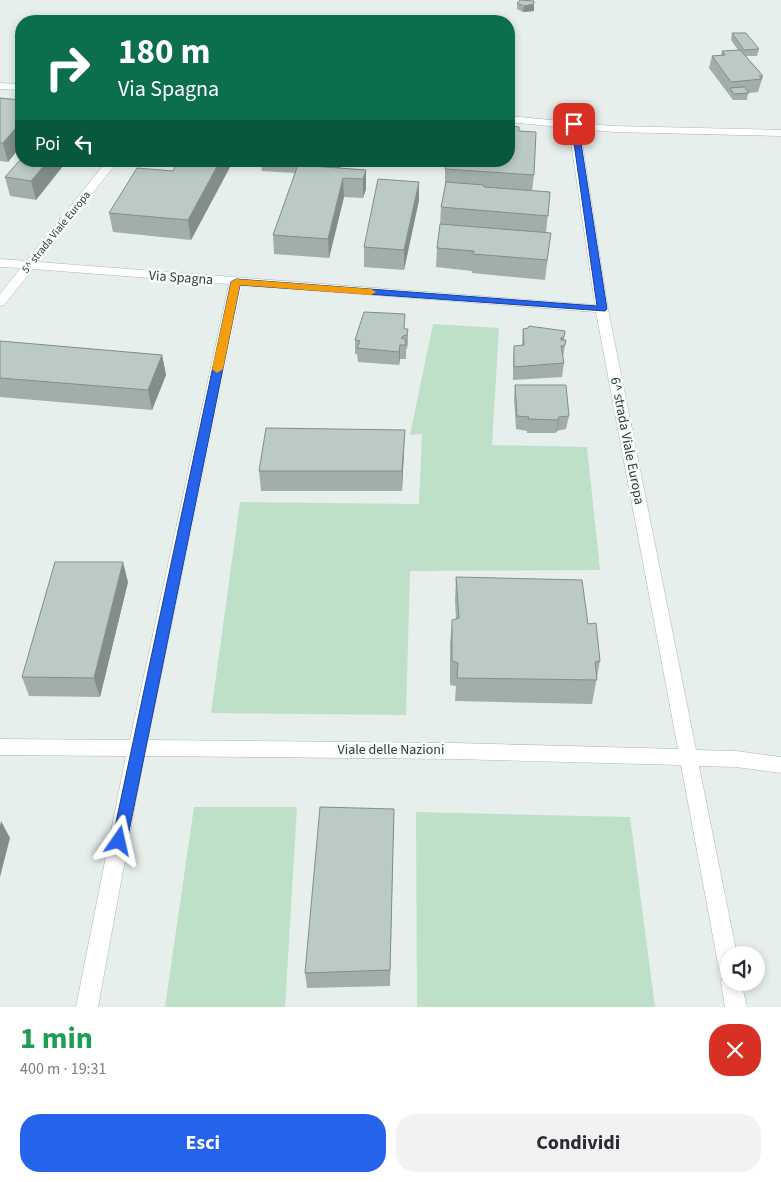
<!DOCTYPE html>
<html lang="it">
<meta charset="utf-8">
<style>
:root{--surface:#fff;--page:#f2f2f3;--text:#2b2b33;--muted:#7c7c81;--accent:#2563eb}
body{margin:0;font-family:"Source Sans 3",sans-serif;background:var(--page);color:var(--text);height:100vh;display:flex;flex-direction:column;font-size:19px;white-space:nowrap}
*{box-sizing:border-box;margin:0}
p{font-size:16px;color:var(--muted)}
.icon{flex:none;width:28px;height:28px;fill:none;stroke:currentColor;stroke-width:2;stroke-linecap:round;stroke-linejoin:round}
.map{position:relative;height:1007px;overflow:hidden}
.drawer{display:flex;flex-direction:column;background:var(--surface);flex:1}
.drawer>*{flex:none}
.hud{position:absolute;left:15px;top:15px;width:500px;height:152px;border-radius:20px;box-shadow:0 2px 8px #0003;background:#0b6e4f;color:#fff;overflow:hidden}
.tools{position:absolute;left:720px;top:946px;display:grid;gap:10px}
.tools a{display:grid;place-items:center;width:45px;height:45px;border-radius:50%;background:var(--surface);box-shadow:0 2px 8px #0003;font-size:25px}
.pin{position:absolute;display:grid;place-items:center;width:42px;height:42px;color:#fff;margin:-21px;border-radius:10px;box-shadow:0 2px 8px #0006}
.me{position:absolute;width:55px;margin:-28px;rotate:11deg;stroke-linejoin:round;filter:drop-shadow(0 0 4px #0008)}
.turn{display:flex;align-items:center;gap:18px;height:105px;padding:0 20px;font-size:22px}
.turn .icon{width:65px;height:65px;stroke-width:2.5}
.turn b{display:block;font-size:35px;line-height:42px}
.then{display:flex;align-items:center;height:48px;padding:0 20px;background:#0003;gap:10px;font-size:19px}
.round{display:grid;place-items:center;flex:none;width:52px;height:52px;border-radius:20px;background:var(--page)}
.headline{display:flex;align-items:center;justify-content:space-between;height:85px;padding:0 20px}
h1{font-size:30px;font-weight:700;line-height:38px;color:#1e9e55}
.cta{display:flex;gap:10px;margin-top:auto;padding:10px 20px}
.cta a{flex:1;height:58px;border-radius:20px;background:var(--accent);color:#fff;font-size:20px;font-weight:700;line-height:58px;text-align:center}
.cta a+a{background:var(--page);color:var(--text)}
.map>svg:first-child{display:block}
</style>
<div class="map">
<svg width="781" height="1007" viewBox="0 0 781 1007">
<rect width="100%" height="100%" fill="#e6efeb"/>
<path fill="#bfe0c8" d="M433,324L499,328L492,445L587,447L600,570L410,571L406,715L211,713L240,502L419,504L422,434L410,435Z
M194,807H297L285,1007H165Z
M416,812L630,817L655,1007H417Z"/>
<g fill="none" stroke-linecap="round" stroke-linejoin="round">
<g stroke="#a8b8b2" stroke-width="1">
<path id="minor" d="M0,83L21,84V90L0,89Z
M509,116L613,126L781,130V136L613,132L580,129L608,309L696,750L736,751L781,757V773L736,767L699,766L737,955H729V982H741L747,1007H725L721,982L723,977L719,969L681,765L455,759L144,756L98,1007H76L126,756L0,755V739L130,740L229,284L33,269L4,305L0,306V294L21,268L0,267V259L26,261L107,161H118L38,262L595,305L569,128L509,122ZM242,285L596,312L678,749L455,743L148,740Z"/>
</g>
<use href="#minor" fill="#fff" fill-rule="evenodd"/>
</g>
<path fill="#a1aea9" d="M517,3L534,11L523,12L517,9Z
M732,33L759,49L757,56H746L763,76L758,92L748,93L747,100H733L709,68L712,56L721,55L722,51L738,50L731,40Z
M0,98L21,100V146L8,162L0,161Z
M519,131L534,175L532,191L550,192L546,233H551L545,280L472,273V271L436,267L437,248L440,225L441,207L445,188V169Z
M67,161L36,200L10,196L5,177Z
M178,161H229L230,167L191,240L113,232L109,213L173,171Z
M261,161H342L340,168L366,170V189L363,198L344,197L329,258L274,254L273,235L295,173L262,171Z
M419,182V200L404,270L364,267V247Z
M405,329H408V343L407,349H406V359H400L399,365L358,362L357,354H355V340Z
M523,329L565,331L564,340H566L563,357L564,363L562,377L513,380V359L514,346L522,345Z
M0,341L162,355L166,375L152,410L0,397Z
M515,385L569,416L566,429L557,431L556,433H527V431L516,429L514,399Z
M404,450L402,491H261L259,471Z
M456,577L588,624L600,661L592,704L455,701L456,686L450,685V644L452,620L456,619L455,601Z
M128,582L100,697L29,696L22,677Z
M394,809L390,986L307,988L305,973Z"/>
<path fill="#838d89" d="M534,4V11L523,12L524,6Z
M21,122V146L8,162L3,143Z
M48,161H67L36,200L31,181Z
M220,161H229L230,167L191,240L188,220Z
M336,161H342L337,177Z
M366,170V189L363,198V179Z
M343,178L344,197L329,258L328,239Z
M419,182V200L404,270V250Z
M400,345V359L399,365V352Z
M162,355L166,375L152,410L148,390Z
M559,417L557,431L556,433L558,420Z
M405,430L404,450L402,491V471Z
M123,562L128,582L100,697L94,678Z
M1,821L10,838L0,877V826Z"/>
<path fill="#bbcac4" stroke="#838d89" d="M520,0L534,1V4L524,6L517,3Z
M732,33H746L759,49L744,50Z
M740,50L763,76H759L762,79L731,82L712,56L725,55L722,51Z
M744,87L749,93L734,94L730,88Z
M0,98L21,100V122L3,143H0Z
M509,126L519,127V131L536,132L534,175L445,169L447,161H509Z
M21,159V161H48L31,181L5,177Z
M178,161H220L188,220L109,213L137,168L173,171Z
M298,165L366,170L363,179L343,178L328,239L273,235Z
M378,179L419,182L404,250L364,247Z
M446,182L484,185V187L550,192L548,216L441,207Z
M440,224L551,233L547,260L473,254L474,251L437,248Z
M364,312L405,314L404,329H408L407,335L403,336L401,338L405,339L406,345H400L399,352L357,348L360,341L355,340Z
M529,326L565,331L564,337L561,338V340H566L565,345L561,346L564,363L514,367V346L524,345L523,329L528,328Z
M0,341L162,355L148,390L0,378Z
M515,385H566L569,416L559,417L558,420L528,419L529,417L517,416Z
M266,428L405,430L402,471H259Z
M55,562H123L94,678L22,677Z
M456,577L582,580L588,624L596,623L600,661L595,662L597,680L457,678L458,663L452,661V620L459,618Z
M320,807L394,809L390,970L305,973Z"/>
<path fill="#2563eb" stroke="#184099" d="M571,122L578,124L607,309L605,311L240,285L127,841L124,846L119,847L114,846L112,841L231,282L236,279L597,306Z"/>
<path fill="#f59e0b" d="M236,279L371,289L376,292L371,295L240,285L223,369L217,373L212,369L231,282Z"/>
<g text-anchor="middle" dominant-baseline="central" stroke-width="5" stroke-linejoin="round" paint-order="stroke">
<g font-size="11" fill="#24423a" stroke="#f7fbf9">
<text transform="translate(56 232) rotate(-51)">5^ strada Viale Europa</text>
</g>
<g font-size="14" fill="#24423a" stroke="#f7fbf9">
<text transform="translate(181 278) rotate(4)">Via Spagna</text>
<text transform="translate(627 441) rotate(79)">6^ strada Viale Europa</text>
<text x="391" y="750">Viale delle Nazioni</text>
</g>
</g>
</svg>
<div class="tools">
<a><svg class="icon" aria-label="sound" viewBox="0 0 24 24"><path d="M4 9h4l5-4v14l-5-4H4zM17 9q2 3 0 6"/></svg></a>
</div>
<div class="pin" style="left:574px;top:124px;background:#d93025"><svg class="icon" aria-label="arrive" viewBox="0 0 24 24"><path d="M6 21V4h12l-3 4 3 4H6"/></svg></div>
<svg class="me" style="left:119px;top:841px" viewBox="-20 -20 40 40"><path d="M0-17L14 15 0 8-14 15z" fill="#2563eb" stroke="#fff" stroke-width="4"/></svg>
<div class="hud">
<div class="turn"><svg class="icon" aria-label="right" viewBox="0 0 24 24"><path d="M7 20v-9h11M14 6l5 5-5 5"/></svg><div><b>180 m</b>Via Spagna</div></div>
<div class="then">Poi<svg class="icon" aria-label="left" viewBox="0 0 24 24"><path d="M17 20v-9H6M10 6l-5 5 5 5"/></svg></div>
</div>
</div>
<section class="drawer">
<div class="headline"><div><h1>1 min</h1><p>400 m · 19:31</p></div><a class="round" style="background:#d93025;color:#fff"><svg class="icon" aria-label="close" viewBox="0 0 24 24"><path d="M6 6l12 12M18 6L6 18"/></svg></a></div>
<div class="cta"><a>Esci</a><a>Condividi</a></div>
</section>
